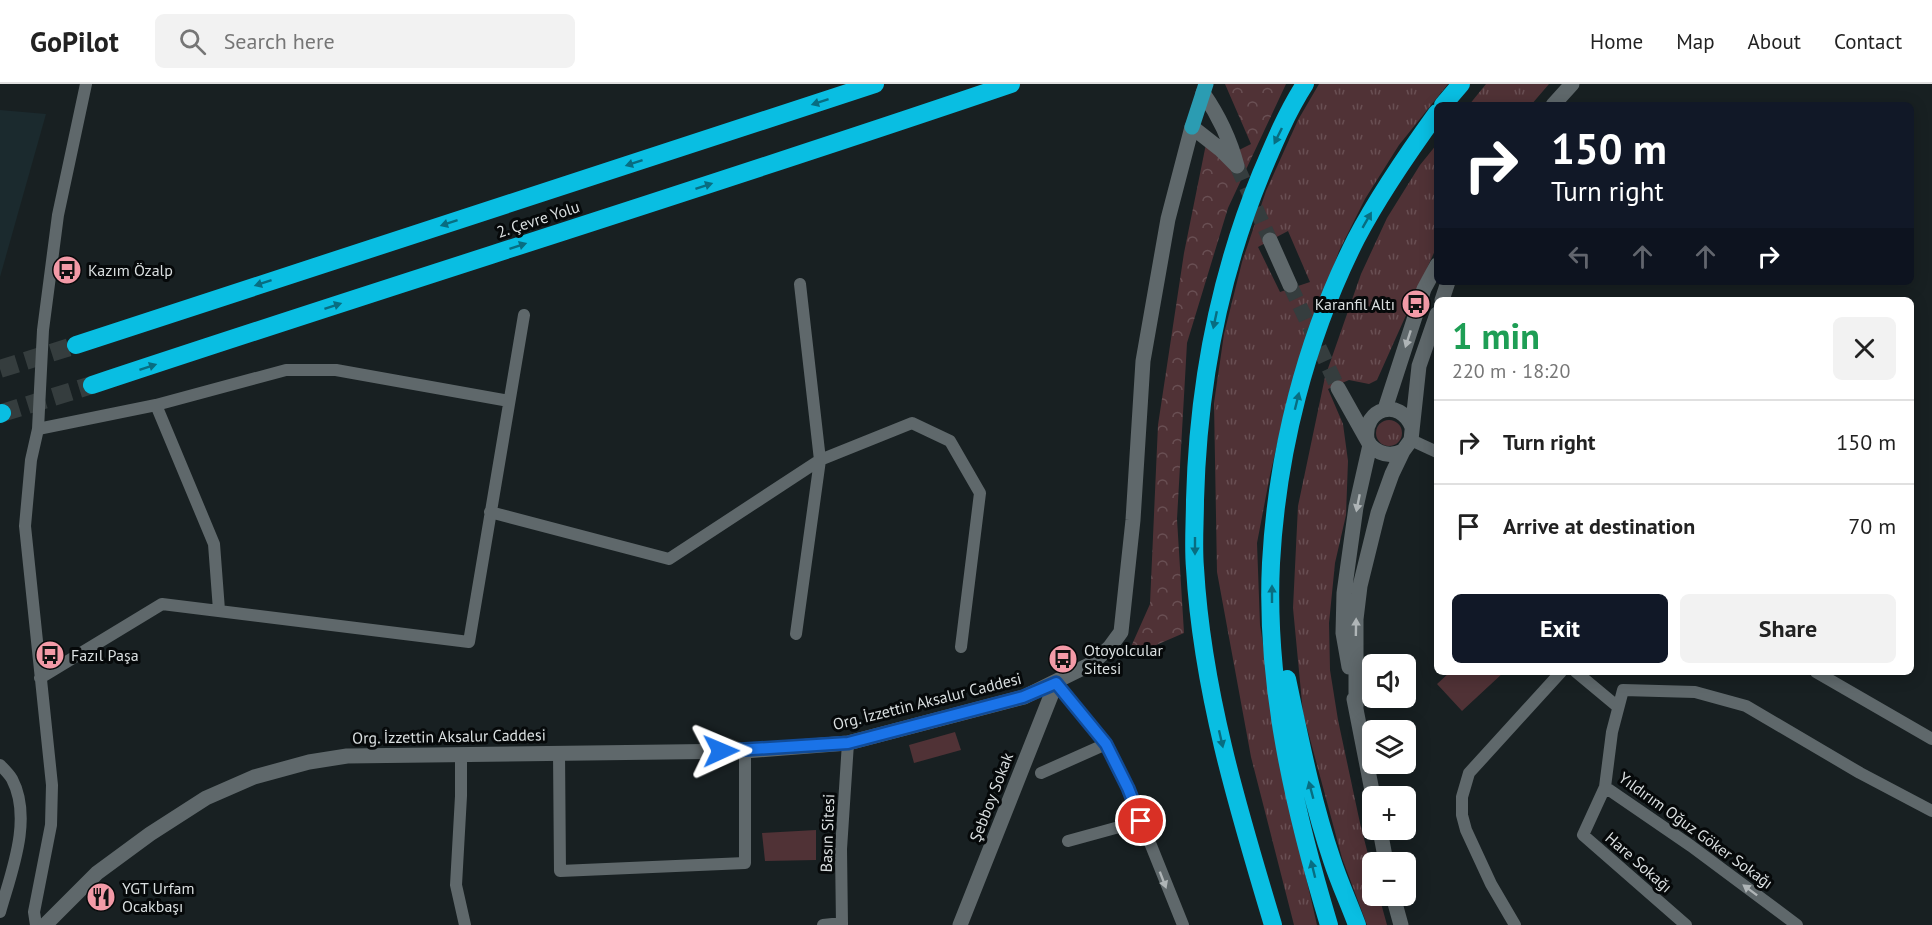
<!DOCTYPE html>
<meta charset="utf-8">
<style>
:root{--surface:#fff;--page:#f2f2f2;--text:#222;--muted:#767676;--line:#e0e0e0;--accent:#111827}
body{margin:0;font-family:"PT Sans",sans-serif;background:var(--page);color:var(--text);height:100vh;display:flex;flex-direction:column;font-size:22px;white-space:nowrap}
*{box-sizing:border-box;margin:0}
p{font-size:20px;color:var(--muted)}
.icon{flex:none;width:33px;height:33px;fill:none;stroke:currentColor;stroke-width:2;stroke-linecap:round;stroke-linejoin:round}
.map{position:relative;flex:1;overflow:hidden}
.details{position:absolute;left:1434px;top:213px;width:480px;height:378px;display:flex;flex-direction:column;background:var(--surface);border-radius:9px;box-shadow:0 3px 15px #0003}
.details>*{flex:none}
.top-card{position:absolute;left:1434px;top:18px;width:480px;height:183px;border-radius:9px;box-shadow:0 3px 15px #0003;background:#111827;color:#fff;overflow:hidden}
.buttons{position:absolute;left:1362px;top:570px;display:grid;gap:12px}
.buttons a{display:grid;place-items:center;width:54px;height:54px;border-radius:9px;background:var(--surface);box-shadow:0 3px 15px #0003;font-size:30px}
.pin{position:absolute;display:grid;place-items:center;width:51px;height:51px;color:#fff;margin:-26px;border:3px solid #fff;border-radius:50%;box-shadow:0 2px 6px #0007}
.me{position:absolute;width:66px;margin:-33px;rotate:89deg;stroke-linejoin:round;filter:drop-shadow(0 0 4px #0008)}
.turn{display:flex;align-items:center;gap:21px;height:126px;padding:0 18px;font-size:27px}
.turn .icon{width:78px;height:78px;stroke-width:2.5}
.turn b{display:block;font-size:42px;line-height:51px}
.lanes{display:flex;align-items:center;height:57px;padding:0 18px;background:#0003;justify-content:center;gap:30px;direction:ltr}
.lanes .off{opacity:.35}
.round{display:grid;place-items:center;flex:none;width:63px;height:63px;border-radius:9px;background:var(--page)}
.headline{display:flex;align-items:center;justify-content:space-between;height:102px;padding:0 18px}
h1{font-size:36px;font-weight:800;line-height:45px;color:#1e9e55}
.primary-button{display:flex;gap:12px;margin-top:auto;padding:12px 18px}
.primary-button a{flex:1;height:69px;border-radius:9px;background:var(--accent);color:#fff;font-size:24px;font-weight:800;line-height:69px;text-align:center}
.primary-button a+a{background:var(--page);color:var(--text)}
ul{padding:0;list-style:none}
li{display:flex;align-items:center;gap:18px;height:84px;padding:0 18px;border-top:2px solid var(--line)}
li div{flex:1}
li b{display:block;font-size:22px}
li em{font-style:normal}
header{display:flex;align-items:center;gap:36px;box-sizing:border-box;height:84px;padding:0 30px;background:var(--surface);border-bottom:2px solid var(--line)}
header strong{font-size:28px}
nav{display:flex;gap:33px;margin-inline-start:auto;font-size:21px}
.search{width:420px;height:54px;background:var(--page);display:flex;align-items:center;gap:15px;box-sizing:border-box;padding:0 21px;border-radius:9px;color:var(--muted);font-size:22px}
.map>svg:first-child{display:block}
</style>
<header>
<strong>GoPilot</strong>
<div class="search"><svg class="icon" aria-label="search" viewBox="0 0 24 24"><circle cx="10" cy="10" r="6"/><path d="M15 15l6 6"/></svg>Search here</div>
<nav><a>Home</a><a>Map</a><a>About</a><a>Contact</a></nav>
</header>
<div class="map">
<svg width="1932" height="841" viewBox="0 0 1932 841">
<defs>
<pattern id="grass-tufts" width="24" height="20" patternUnits="userSpaceOnUse" patternTransform="scale(1.5)"><rect width="24" height="20" fill="#503236"/><path d="M3 7l-1-3M5 7V3M7 7l1-3M15 17l-1-3M17 17v-4M19 17l1-3" fill="none" stroke="#694f53"/></pattern>
<pattern id="forest-crowns" width="20" height="18" patternUnits="userSpaceOnUse" patternTransform="scale(1.5)"><rect width="20" height="18" fill="#503236"/><path d="M2 6a3 3 0 1 1 6 0M12 15a3 3 0 1 1 6 0" fill="none" stroke="#694f53"/></pattern>
</defs>
<rect width="100%" height="100%" fill="#182022"/>
<path fill="#1b2a2e" d="M0,26L46,30L0,193Z"/>
<path fill="url(#grass-tufts)" fill-rule="evenodd" d="M1319,0H1448L1399,61L1365,115L1339,167L1290,305L1270,391L1257,459L1260,541L1286,707L1317,841H1294L1251,673L1217,488L1214,319L1224,250L1242,178L1266,107L1298,36ZM1288,147L1310,198L1280,208L1258,163Z
M1486,0H1549L1531,21H1469Z
M1437,60V162L1377,296L1369,300L1349,296L1328,305L1343,340L1348,377L1346,431L1335,479L1329,539L1330,586L1338,636L1360,739L1372,786V812H1379L1387,841H1367L1342,774L1303,629L1293,524L1298,422L1325,293L1361,190L1387,134L1420,81Z
M1376 349a13 13 0 1 1 26 0a13 13 0 1 1-26 0Z"/>
<path fill="url(#forest-crowns)" d="M1225,0H1286L1228,124L1187,259L1177,435L1184,549L1126,574L1150,520L1158,341L1184,169L1206,60L1225,73L1251,60Z"/>
<path fill="#503236" d="M1450,588H1504L1462,627L1437,600Z
M955,648L961,666L914,679L909,661Z
M816,746V776L765,777L762,749Z"/>
<g fill="none" stroke-linecap="round" stroke-linejoin="round">
<path stroke="#353d3e" stroke-width="15" stroke-dasharray="15 8" stroke-linecap="butt" d="M1237,82L1270,156
M1290,201L1338,304"/>
<path stroke="#353d3e" stroke-width="18" stroke-dasharray="18 9" stroke-linecap="butt" d="M0,285L76,261
M2,329L92,301"/>
<path stroke="#5f686b" stroke-width="12" d="M156,321L214,460L219,526
M38,345L156,321L286,286H336L509,317
M1411,356L1437,368
M490,428L669,475L820,376L912,339L950,357L980,409L961,563
M796,550L820,376L800,200
M1576,588L1618,623
M1816,588L1932,655
M40,594L162,520L469,558L524,231
M1056,599L1106,660L1128,704L1183,841
M559,668L560,787L745,779V667
M461,670V712L456,801L465,841
M0,681C4,685 9,690 12,695C33,735 11,789 0,828
M1041,689L1106,660
M1605,703L1691,762L1797,841
M1068,757L1141,737
M36,841L34,828L51,741L52,701L25,442L31,376L38,345L43,246L58,131L86,0
M823,841L842,839
M842,841L841,765L848,659
M1515,841L1491,800L1466,746L1462,731V713L1469,689L1561,588
M1686,841L1583,751L1605,703L1612,648L1623,606L1695,608L1746,622L1860,689L1932,727"/>
<path stroke="#5f686b" stroke-width="15" d="M960,841L1056,599"/>
<path stroke="#5f686b" stroke-width="15" d="M1203,9C1219,32 1230,55 1237,82
M1553,21L1572,0
M1270,156L1290,201
M1442,216L1448,198
M1338,304L1370,361C1380,371 1391,373 1403,367
M1385,325L1424,205L1437,181
M1367,355C1363,324 1400,313 1412,343
M1349,583L1343,549L1344,509L1356,423L1370,361
M1354,615L1373,712
M1356,623V535L1360,502L1378,429L1392,390L1403,367L1411,356L1419,282L1437,230
M1380,746L1386,778
M1393,812L1401,841
M45,841L97,789L150,750L206,714L254,693L309,678L347,672L745,667L848,659L1024,613L1091,580L1110,563L1121,548L1133,436L1143,277L1168,135L1192,43L1220,65L1237,82"/>
<path stroke="#2b9cb2" stroke-width="15" d="M1192,43L1206,0"/>
<path stroke="#09bee2" stroke-width="18" d="M1443,21L1461,0
M76,261L875,0
M92,301C398,199 706,104 1011,0
M0,330L2,329
M1287,595C1300,656 1312,717 1332,776C1339,798 1349,819 1357,841
M1273,841C1238,725 1202,606 1195,484C1193,461 1195,438 1195,416C1198,302 1218,195 1261,90C1274,59 1287,28 1305,0
M1329,841C1294,725 1265,600 1271,479C1277,368 1306,254 1356,155C1379,111 1408,69 1437,29"/>
</g>
<defs><path id="oneway-solid" d="M-6-.8H1V-3.2L6.5 0L1 3.2V.8H-6Z" transform="scale(1.5)"/></defs>
<g fill="#086d81">
<use href="#oneway-solid" transform="translate(820 18) rotate(162)"/>
<use href="#oneway-solid" transform="translate(1278 52) rotate(116)"/>
<use href="#oneway-solid" transform="translate(634 79) rotate(162)"/>
<use href="#oneway-solid" transform="translate(704 102) rotate(-18)"/>
<use href="#oneway-solid" transform="translate(1367 136) rotate(-60)"/>
<use href="#oneway-solid" transform="translate(449 139) rotate(162)"/>
<use href="#oneway-solid" transform="translate(518 162) rotate(-18)"/>
<use href="#oneway-solid" transform="translate(263 199) rotate(162)"/>
<use href="#oneway-solid" transform="translate(333 222) rotate(-18)"/>
<use href="#oneway-solid" transform="translate(1215 236) rotate(102)"/>
<use href="#oneway-solid" transform="translate(148 283) rotate(-18)"/>
<use href="#oneway-solid" transform="translate(1297 317) rotate(-76)"/>
<use href="#oneway-solid" transform="translate(1195 462) rotate(90)"/>
<use href="#oneway-solid" transform="translate(1272 510) rotate(-90)"/>
<use href="#oneway-solid" transform="translate(1221 655) rotate(77)"/>
<use href="#oneway-solid" transform="translate(1311 706) rotate(-105)"/>
<use href="#oneway-solid" transform="translate(1313 785) rotate(-104)"/>
</g>
<g fill="#afb5b7">
<use href="#oneway-solid" transform="translate(1408 255) rotate(108)"/>
<use href="#oneway-solid" transform="translate(1358 419) rotate(101)"/>
<use href="#oneway-solid" transform="translate(1356 543) rotate(-89)"/>
<use href="#oneway-solid" transform="translate(1163 796) rotate(69)"/>
<use href="#oneway-solid" transform="translate(1750 806) rotate(-143)"/>
</g>
<g fill="none" stroke-linecap="round" stroke-linejoin="round">
<g stroke="#114b97" stroke-width="15">
<path id="route" d="M721,667L848,659L1023,613L1056,599L1106,660L1128,704L1141,737"/>
</g>
<use href="#route" stroke="#1a73e8" stroke-width="10"/>
</g>
<defs>
<g id="bus-disc" transform="scale(1.5)"><circle r="9.5" fill="#f39aa7" stroke="#06090a"/><path d="M-5-6H5V4H4V6H2V4H-2V6H-4V4H-5ZM-3.5-4V0h7V-4ZM-3.5 1.2v1.5H-2V1.2ZM2 1.2v1.5H3.5V1.2Z" fill="#111"/></g>
<g id="restaurant-disc" transform="scale(1.5)"><circle r="9.5" fill="#f39aa7" stroke="#06090a"/><path d="M-5-6h1v4h1v-4h1v4h1v-4h1v5L-1.5 .5V6h-2V.5L-5-1ZM5-6V6H3V1.5H1.5Q1.5-4 5-6Z" fill="#111"/></g>
</defs>
<g fill-rule="evenodd">
<use href="#bus-disc" x="67" y="186"/>
<use href="#bus-disc" x="1416" y="220"/>
<use href="#bus-disc" x="50" y="571"/>
<use href="#bus-disc" x="1063" y="575"/>
<use href="#restaurant-disc" x="101" y="813"/>
</g>
<g text-anchor="middle" dominant-baseline="central" stroke-width="6" stroke-linejoin="round" paint-order="stroke">
<g font-size="16" fill="#dadfe0" stroke="#06090a">
<text transform="translate(538 135) rotate(-18)">2. Çevre Yolu</text>
<text transform="translate(927 617) rotate(-14)">Org. İzzettin Aksalur Caddesi</text>
<text transform="translate(449 652) rotate(-1)">Org. İzzettin Aksalur Caddesi</text>
<text transform="translate(991 713) rotate(-69)">Şebboy Sokak</text>
<text transform="translate(1696 746) rotate(36)">Yıldırım Oğuz Göker Sokağı</text>
<text transform="translate(827 749) rotate(-88)">Basın Sitesi</text>
<text transform="translate(1639 778) rotate(41)">Hare Sokağı</text>
</g>
<g font-size="16" fill="#dadfe0" stroke="#06090a" text-anchor="start">
<text x="88" y="186">Kazım Özalp</text>
<text x="1395" y="220" text-anchor="end">Karanfil Altı</text>
<text x="1084" y="566">Otoyolcular<tspan x="1084" dy="18">Sitesi</tspan></text>
<text x="71" y="571">Fazıl Paşa</text>
<text x="122" y="804">YGT Urfam<tspan x="122" dy="18">Ocakbaşı</tspan></text>
</g>
</g>
</svg>
<div class="buttons">
<a><svg class="icon" aria-label="sound" viewBox="0 0 24 24"><path d="M4 9h4l5-4v14l-5-4H4zM17 9q2 3 0 6"/></svg></a>
<a><svg class="icon" aria-label="layers" viewBox="0 0 24 24"><path d="M12 4l9 5-9 5-9-5zM3 14l9 5 9-5"/></svg></a>
<a>+</a>
<a>−</a>
</div>
<div class="pin" style="left:1141px;top:737px;background:#d93025"><svg class="icon" aria-label="arrive" viewBox="0 0 24 24"><path d="M6 21V4h12l-3 4 3 4H6"/></svg></div>
<svg class="me" style="left:721px;top:667px" viewBox="-20 -20 40 40"><path d="M0-17L14 15 0 8-14 15z" fill="#1a73e8" stroke="#fff" stroke-width="4"/></svg>
<div class="top-card">
<div class="turn"><svg class="icon" aria-label="right" viewBox="0 0 24 24"><path d="M7 20v-9h11M14 6l5 5-5 5"/></svg><div><b>150 m</b>Turn right</div></div>
<div class="lanes"><svg class="icon off" aria-label="left" viewBox="0 0 24 24"><path d="M17 20v-9H6M10 6l-5 5 5 5"/></svg><svg class="icon off" aria-label="ahead" viewBox="0 0 24 24"><path d="M12 20V5M6 11l6-6 6 6"/></svg><svg class="icon off" aria-label="ahead" viewBox="0 0 24 24"><path d="M12 20V5M6 11l6-6 6 6"/></svg><svg class="icon" aria-label="right" viewBox="0 0 24 24"><path d="M7 20v-9h11M14 6l5 5-5 5"/></svg></div>
</div>
<section class="details">
<div class="headline"><div><h1>1 min</h1><p>220 m · 18:20</p></div><a class="round"><svg class="icon" aria-label="close" viewBox="0 0 24 24"><path d="M6 6l12 12M18 6L6 18"/></svg></a></div>
<ul>
<li><svg class="icon" aria-label="right" viewBox="0 0 24 24"><path d="M7 20v-9h11M14 6l5 5-5 5"/></svg><div><b>Turn right</b></div><em>150 m</em></li>
<li><svg class="icon" aria-label="arrive" viewBox="0 0 24 24"><path d="M6 21V4h12l-3 4 3 4H6"/></svg><div><b>Arrive at destination</b></div><em>70 m</em></li>
</ul>
<div class="primary-button"><a>Exit</a><a>Share</a></div>
</section>
</div>
